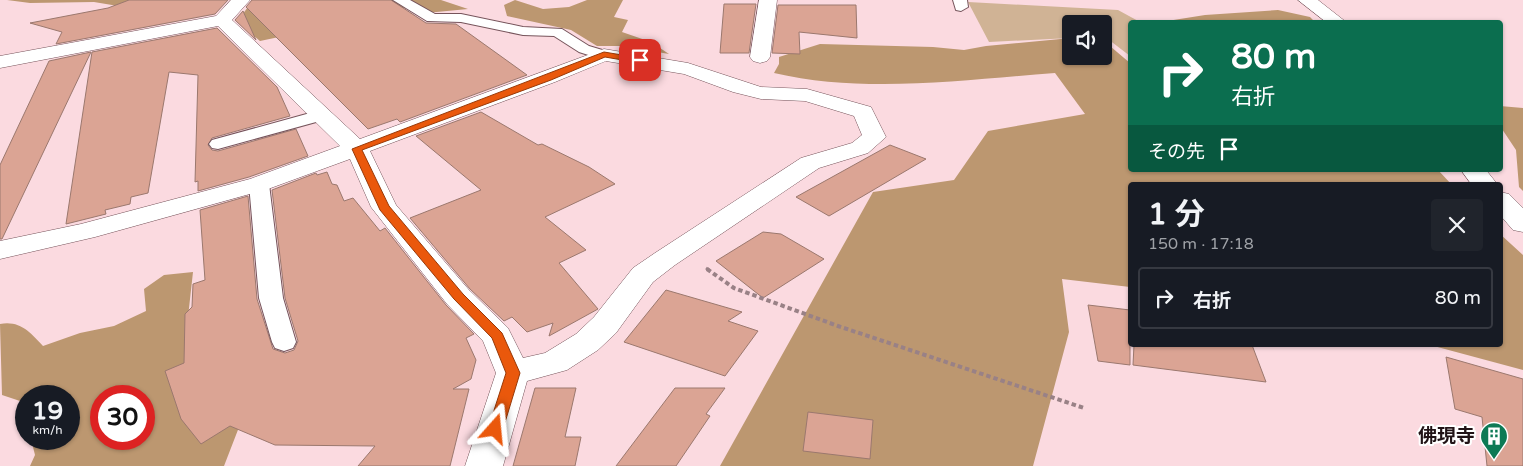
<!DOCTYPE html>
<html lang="ja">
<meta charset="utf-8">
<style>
:root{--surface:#171b24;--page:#20242c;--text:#f1f3f6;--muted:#9ea1a6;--line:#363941}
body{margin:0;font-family:"Varela Round","Noto Sans JP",sans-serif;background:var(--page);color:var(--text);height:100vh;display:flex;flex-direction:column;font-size:19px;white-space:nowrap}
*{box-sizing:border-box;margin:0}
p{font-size:16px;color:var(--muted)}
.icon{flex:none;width:28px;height:28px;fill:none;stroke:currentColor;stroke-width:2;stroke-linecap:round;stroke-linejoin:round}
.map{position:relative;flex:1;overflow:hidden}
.details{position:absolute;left:1128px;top:182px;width:375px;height:165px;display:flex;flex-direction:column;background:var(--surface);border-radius:5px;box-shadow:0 1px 4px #0004}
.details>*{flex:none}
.hud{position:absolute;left:1128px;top:20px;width:375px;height:152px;border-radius:5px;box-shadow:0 1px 4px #0004;background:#0b6e4f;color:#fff;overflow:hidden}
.fabs{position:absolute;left:1062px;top:15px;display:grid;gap:10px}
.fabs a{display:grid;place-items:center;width:50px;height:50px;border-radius:5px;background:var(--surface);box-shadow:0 1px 4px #0004;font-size:25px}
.speed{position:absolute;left:15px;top:385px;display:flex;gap:10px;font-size:25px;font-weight:700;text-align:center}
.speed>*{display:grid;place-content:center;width:65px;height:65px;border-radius:50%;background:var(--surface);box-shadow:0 1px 4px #0004;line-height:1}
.speed small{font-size:12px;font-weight:400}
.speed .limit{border:8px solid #d22;background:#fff;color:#111}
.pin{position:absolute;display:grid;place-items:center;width:42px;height:42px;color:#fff;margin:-21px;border-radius:10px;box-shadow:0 2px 8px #0006}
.me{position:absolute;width:55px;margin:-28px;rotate:18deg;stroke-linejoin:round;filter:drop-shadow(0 0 4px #0008)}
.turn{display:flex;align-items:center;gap:18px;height:105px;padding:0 20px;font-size:22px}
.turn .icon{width:65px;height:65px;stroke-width:2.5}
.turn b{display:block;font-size:35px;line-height:42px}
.then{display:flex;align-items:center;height:48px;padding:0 20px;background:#0003;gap:10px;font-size:19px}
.round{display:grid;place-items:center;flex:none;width:52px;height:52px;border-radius:5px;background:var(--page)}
.headline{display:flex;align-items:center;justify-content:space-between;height:85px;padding:0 20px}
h1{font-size:30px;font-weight:700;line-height:38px}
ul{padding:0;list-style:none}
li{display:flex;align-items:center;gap:15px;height:62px;margin:0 10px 8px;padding:0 10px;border:2px solid var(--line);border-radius:5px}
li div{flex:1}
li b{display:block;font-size:19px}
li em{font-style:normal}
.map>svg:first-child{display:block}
</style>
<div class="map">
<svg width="1523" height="466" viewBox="0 0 1523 466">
<rect width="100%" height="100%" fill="#fbdae0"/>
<path fill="#d0b395" d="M968,2L1118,10L1140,22H1130V56L1104,36V24H1071V38L989,42Z"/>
<path fill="#bc9770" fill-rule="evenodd" d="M7,0H152L118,6L94,2L30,3Z
M253,0H441L468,9L426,13L386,4L279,37L260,41L237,22Z
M515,0L543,9L569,7L587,0H623L614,17L628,20L622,32L651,42L669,54L622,46H597L571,30L507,16L504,5Z
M1278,10L1310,17L1315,22H1161L1205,15Z
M1071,38V56H1104V41L1130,63V170H1438L1452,185H1130V287L1062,279L1069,332L1033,466H720L873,192L954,180L988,131L1085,114L1055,73C964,80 864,94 774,73L779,64V57L820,44L933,47L964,50L986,46Z
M1500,106L1523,108V191L1519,187L1516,150L1500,126Z
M1500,234L1523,255V370L1430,345H1500Z
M193,272L185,344L241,422L224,466H30L35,455L31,439H69V396H26V403L2,395L0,324C20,320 31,333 43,346L80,333L114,326L146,311L144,289L164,275ZM101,396H144V439H101Z"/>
<path fill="#dba494" stroke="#9b786e" d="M129,0H228L215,14L56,44L62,32L30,23L108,8Z
M252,0H391L426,23L456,24L527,75L400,122L397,119L368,129L246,7Z
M724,4H756L749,53H720Z
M778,5H856L857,38L799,32L800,54L772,53Z
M243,11L256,40L235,20Z
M217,28L277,87L290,116L212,138L208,145L212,150L218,151L296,129L308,156L249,177L198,191V181L195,182L198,75L169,72L148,193L131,197L130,204L105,210L106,214L66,224L92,52Z
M91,52L2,239H0V165L49,61Z
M481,112L538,145L542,144L589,167L615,184L545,217L586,250L559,263L598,309L549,336L553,323L527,332L512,317L504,321L470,289L410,218L481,190L416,136Z
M890,145L926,159L829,216L796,197Z
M327,172L332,184L337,185L344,201L353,198L380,231L385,228L446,305L474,334L466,338L476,360L471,379L453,389H469L450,466H358L375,446L275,445L230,426L201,444L181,419L165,371L184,363L185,314L192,307L193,284L205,280L200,210L248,196L257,299L273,349L285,353L294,350L298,341L285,298L272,190L316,173L317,175Z
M763,232L781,234L824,259L763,298L716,261Z
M666,290L742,312L728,321L758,331L725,376L624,342Z
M1088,305L1130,310V365L1098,361Z
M1134,345H1252L1266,382L1133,365Z
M1446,357L1523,379V466H1487L1482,417L1455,409Z
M535,388H576L565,437H581L575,466H513Z
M675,388H725L706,414L710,416L676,466H616Z
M808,412L873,420L870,459L803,451Z"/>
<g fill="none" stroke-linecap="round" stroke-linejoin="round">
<g stroke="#76545b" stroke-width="2">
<path id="lane" d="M393,0H410L435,14H461L523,27L562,29L589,46L609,52L612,55L609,58L604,60L579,52L554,36L523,35L461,22L427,21Z
M953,0H967L968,7L961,11L956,10Z
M321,110L327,111L330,115L327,119L218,149L212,148L209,144L212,140Z
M259,178L266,180L269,184L283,298L296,342L293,348L284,351L275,348L272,342L259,298L249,184L252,180Z"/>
</g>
<g stroke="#76545b" stroke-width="1">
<path id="street" d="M231,0H250L232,20L360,139L604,49L688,63L761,87L807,89L871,107L886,137L868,153L819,168L675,265L653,282L616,333L598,350L567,370L527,381L503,466H465L496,373L483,341L447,304L371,207L350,159L268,189L95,237L0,259V241L81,224L250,179L340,146L218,26L0,68V56L216,16ZM606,61L684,74L733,92L761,99L805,101L854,116L862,135L852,143L801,158L655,253L633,268L594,317L576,334L545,353L523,358L508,328L469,290L396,205L370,151L555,82Z
M759,0H777L770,57L767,61L760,63L753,61L750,57Z"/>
</g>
<g stroke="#76545b" stroke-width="1">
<path id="secondary" d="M1298,0H1318L1346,22H1326Z
M1461,170H1486L1498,185H1472Z
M1500,192L1509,194L1523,208V232L1513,230L1500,215Z"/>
</g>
<path stroke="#998186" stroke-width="3" stroke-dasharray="4 2.5" stroke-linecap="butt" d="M706,268L709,270"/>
<path stroke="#998186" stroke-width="4" stroke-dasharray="4.5 3" stroke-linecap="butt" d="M707,269L734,288L838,326L1084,408"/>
<use href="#lane" fill="#fff" fill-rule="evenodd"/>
<use href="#street" fill="#fff" fill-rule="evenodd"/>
<use href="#secondary" fill="#fff" fill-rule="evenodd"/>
</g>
<path fill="#ea580c" stroke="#983908" d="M604,52L640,58L644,60L640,63L605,57L551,80L362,150L389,206L463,294L502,333L520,373L503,429L501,433L495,434L490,433L488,429L506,373L492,338L454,299L380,210L352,149Z"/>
<defs>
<g id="building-pin" transform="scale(1.4375)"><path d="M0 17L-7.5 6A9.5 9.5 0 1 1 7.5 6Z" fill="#0d7a55" stroke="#fff"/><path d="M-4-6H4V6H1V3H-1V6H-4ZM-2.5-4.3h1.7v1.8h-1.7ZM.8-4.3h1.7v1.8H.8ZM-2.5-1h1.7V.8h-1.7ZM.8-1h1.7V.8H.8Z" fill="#fff"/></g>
</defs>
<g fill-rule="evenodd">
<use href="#building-pin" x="1494" y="436"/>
</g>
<g text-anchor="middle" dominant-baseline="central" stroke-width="4" stroke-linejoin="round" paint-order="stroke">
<g font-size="19" font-weight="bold" fill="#211316" stroke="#fff" text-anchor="end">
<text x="1475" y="436">佛現寺</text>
</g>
</g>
</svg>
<div class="fabs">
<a><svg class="icon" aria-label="sound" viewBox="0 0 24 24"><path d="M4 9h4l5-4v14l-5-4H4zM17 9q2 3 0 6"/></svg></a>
</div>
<div class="speed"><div>19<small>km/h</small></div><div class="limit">30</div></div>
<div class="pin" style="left:640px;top:60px;background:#d93025"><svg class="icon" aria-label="arrive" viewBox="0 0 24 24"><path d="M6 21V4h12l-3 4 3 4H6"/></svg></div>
<svg class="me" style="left:495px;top:429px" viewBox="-20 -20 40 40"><path d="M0-17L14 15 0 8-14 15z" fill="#ea580c" stroke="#fff" stroke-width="4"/></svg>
<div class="hud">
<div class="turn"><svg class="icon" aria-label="right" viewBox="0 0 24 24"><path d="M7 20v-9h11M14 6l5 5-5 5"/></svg><div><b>80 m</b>右折</div></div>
<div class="then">その先<svg class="icon" aria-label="arrive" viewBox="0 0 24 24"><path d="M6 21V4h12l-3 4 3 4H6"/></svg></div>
</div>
<section class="details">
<div class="headline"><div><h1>1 分</h1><p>150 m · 17:18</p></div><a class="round"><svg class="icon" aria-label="close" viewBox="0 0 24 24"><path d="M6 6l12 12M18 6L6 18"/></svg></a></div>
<ul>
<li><svg class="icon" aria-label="right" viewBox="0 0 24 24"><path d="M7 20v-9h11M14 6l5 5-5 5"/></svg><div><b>右折</b></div><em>80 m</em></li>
</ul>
</section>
</div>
